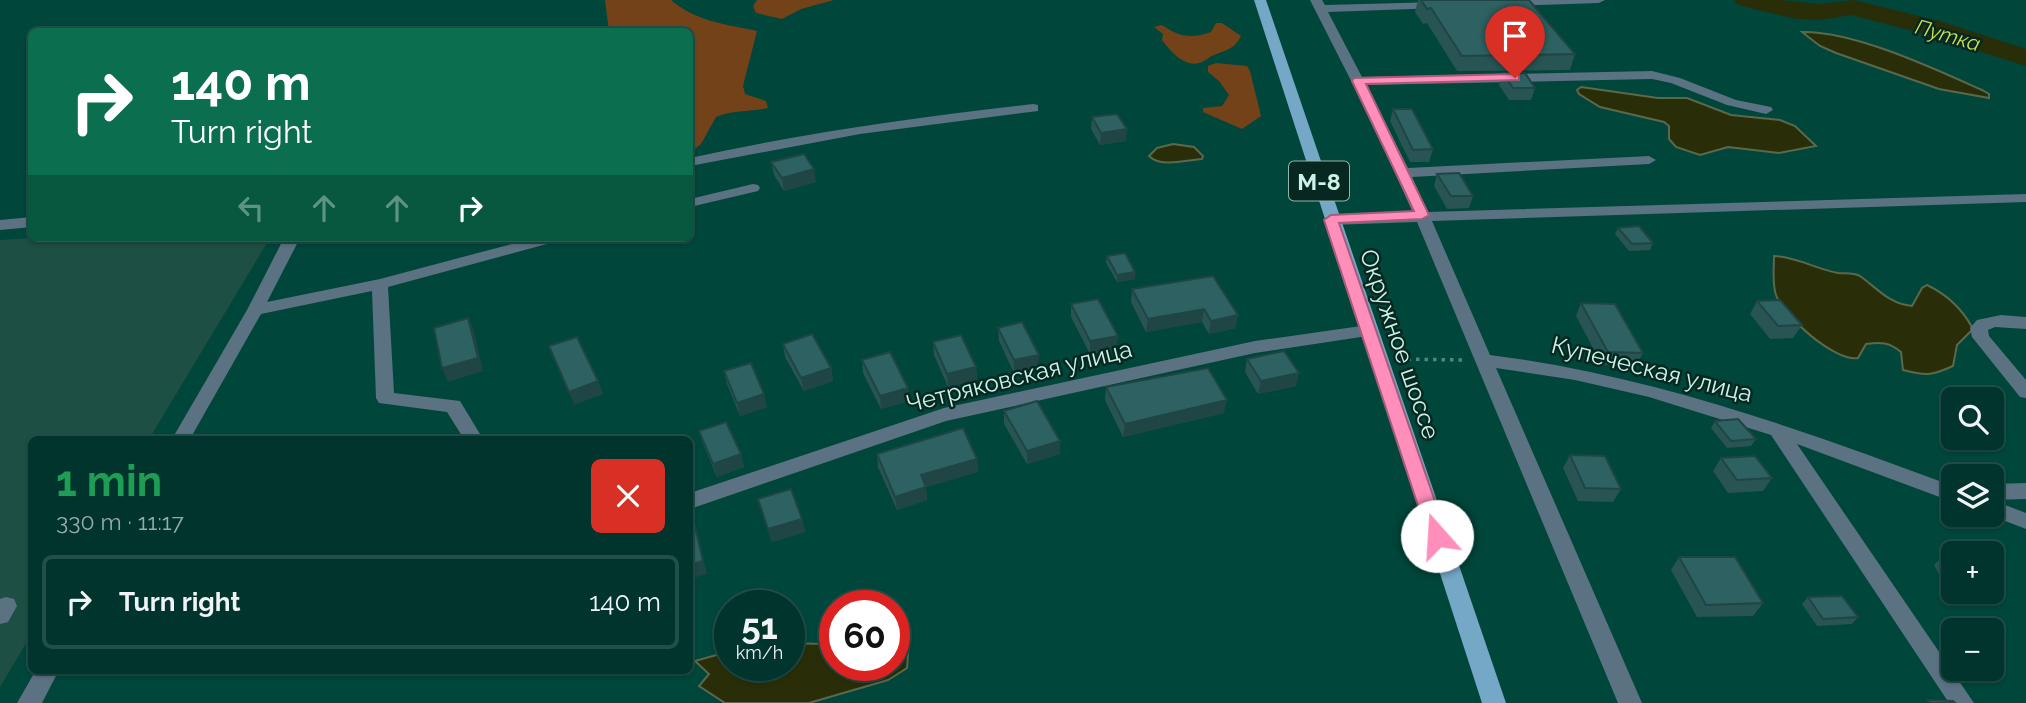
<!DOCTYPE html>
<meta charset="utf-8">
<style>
:root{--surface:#00342c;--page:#0a3c34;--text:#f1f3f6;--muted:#95aaa9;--line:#224f48}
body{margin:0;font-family:Raleway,sans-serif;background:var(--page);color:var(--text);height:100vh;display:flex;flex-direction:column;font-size:26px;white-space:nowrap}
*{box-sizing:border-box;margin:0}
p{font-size:23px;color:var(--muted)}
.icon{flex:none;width:38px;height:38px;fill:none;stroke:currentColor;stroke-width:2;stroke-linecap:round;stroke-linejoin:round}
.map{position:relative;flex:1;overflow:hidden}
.sheet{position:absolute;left:28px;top:436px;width:665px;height:238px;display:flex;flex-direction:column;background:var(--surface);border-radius:10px;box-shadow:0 2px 5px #0004,0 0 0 2px var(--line)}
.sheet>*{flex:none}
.banner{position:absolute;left:28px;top:28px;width:665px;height:214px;border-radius:10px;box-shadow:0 2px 5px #0004,0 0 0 2px var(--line);background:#0b6e4f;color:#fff;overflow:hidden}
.fabs{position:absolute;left:1941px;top:387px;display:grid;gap:14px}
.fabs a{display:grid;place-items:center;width:63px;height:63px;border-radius:10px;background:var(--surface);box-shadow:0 2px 5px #0004,0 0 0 2px var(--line);font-size:35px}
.speed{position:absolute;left:714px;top:590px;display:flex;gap:14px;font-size:35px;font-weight:700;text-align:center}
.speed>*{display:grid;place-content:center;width:91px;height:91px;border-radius:50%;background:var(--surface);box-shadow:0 2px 5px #0004,0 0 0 2px var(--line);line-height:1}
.speed small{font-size:18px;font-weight:400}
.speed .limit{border:10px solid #d22;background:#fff;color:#111}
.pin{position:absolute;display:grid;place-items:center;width:60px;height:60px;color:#fff;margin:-72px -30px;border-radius:50% 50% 50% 0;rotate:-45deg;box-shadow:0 0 7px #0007}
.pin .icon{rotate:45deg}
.me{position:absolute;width:77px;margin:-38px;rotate:341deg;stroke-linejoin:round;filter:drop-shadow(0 0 5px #0008)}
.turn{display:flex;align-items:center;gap:24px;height:147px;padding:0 28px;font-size:32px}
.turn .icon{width:91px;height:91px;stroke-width:2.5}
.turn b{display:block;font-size:49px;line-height:60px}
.lanes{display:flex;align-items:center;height:66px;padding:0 28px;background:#0003;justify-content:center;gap:35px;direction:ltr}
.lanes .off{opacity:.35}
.round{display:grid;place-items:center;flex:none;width:74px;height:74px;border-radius:10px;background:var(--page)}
.headline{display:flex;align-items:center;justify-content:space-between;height:119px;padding:0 28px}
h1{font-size:42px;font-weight:700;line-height:52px;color:#1e9e55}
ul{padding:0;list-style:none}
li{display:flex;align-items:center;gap:21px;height:94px;margin:0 14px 10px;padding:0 14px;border:4px solid var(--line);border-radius:10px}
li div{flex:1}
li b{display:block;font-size:26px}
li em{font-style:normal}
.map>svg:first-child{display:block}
</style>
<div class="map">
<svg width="2026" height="703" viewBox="0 0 2026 703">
<rect width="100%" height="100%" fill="#00463a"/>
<path fill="#1e4f44" d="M31,238H270L149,439H32L31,635L0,687V240Z"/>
<path fill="#734219" d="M605,0H671C697,22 726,24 757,31L743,86L745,94L766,101L768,108C750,112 733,110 716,117L701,144L690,153V32L609,31Z
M757,0H834L801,9L782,19L756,13L753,6Z
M1216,23H1222L1241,36C1235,49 1226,50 1214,55C1208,57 1205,62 1199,63C1184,67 1170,51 1162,40L1163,34L1154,27L1162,25C1179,37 1191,39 1211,32Z
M1216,63L1247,66L1250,71L1261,116L1242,129L1203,112V108L1222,106L1229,95L1219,81L1208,72V66Z"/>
<path fill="#292e09" stroke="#5a694c" stroke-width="2" d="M1802,32C1854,31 1933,68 1982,90L1989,94V98L1939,89L1836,53L1820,46Z
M1581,87L1658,98H1687L1731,115L1780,120L1795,126L1816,146L1779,153L1728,147L1700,155L1676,147L1669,139V126L1664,122L1600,107L1579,94L1577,90Z
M1173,144L1194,147L1203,156L1202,159C1186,160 1161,168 1149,156L1157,148Z
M1774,256C1797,257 1816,269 1838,273C1846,274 1852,272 1860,276C1877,288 1889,304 1912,306L1922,288L1927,285C1948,295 1963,310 1973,329L1957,345L1953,366C1931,376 1926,376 1903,370L1901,352C1889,342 1881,342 1866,344L1858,358C1835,362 1783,316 1776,295C1772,284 1774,268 1774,256Z
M894,630L899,631L909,643L907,668L888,680L809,703H725L699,686L709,674L695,661L727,652L730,653V665H789V643L822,644L835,640V665H894Z"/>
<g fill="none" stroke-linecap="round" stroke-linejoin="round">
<path fill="#292e09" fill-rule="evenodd" d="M1734,0H1781L1820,4L1854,0L1939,21L2026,49V66L1921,33L1851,15L1820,20L1796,19L1738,5Z"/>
<path stroke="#4e887c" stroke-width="3.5" stroke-dasharray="3.5 5" stroke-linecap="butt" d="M1399,359L1465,360"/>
<path fill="#5a7281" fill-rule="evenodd" d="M1310,0H1322L1325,5L1440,2L1446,5L1440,8L1328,12L1362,77L1652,71L1680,78L1736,100L1771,107L1773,110L1766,114L1727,105L1671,83L1652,79L1366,85L1408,168L1649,156L1656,160L1649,164L1412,177L1428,212L2026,194V202L1432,221L1490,355C1651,375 1802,430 1953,486V502L1797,444L1974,703H1949L1771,435L1649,397L1575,380L1496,368L1642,703H1618L1417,222L1331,225L1323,220L1331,215L1413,213L1372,122Z
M1605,0L1599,3L1506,6L1500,3L1504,0Z
M1033,104L1038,105V111L860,134L690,166V158C803,133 918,117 1033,104Z
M753,184L758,185L760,188L758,191L690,207V199Z
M32,217V227L0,230V220Z
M284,238H300L267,302L380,279L534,238H560L558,241L388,287L394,393L460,401L483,439H464L447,412L379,403L376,398L372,291L261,314L190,439H172L247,310Z
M2001,315L2026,317V329L1995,327L1988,330L1989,336L2026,380V398L2020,397L1972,337L1970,328L1977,320Z
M1368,325L1374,327L1377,331L1374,335L1255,353L946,421L690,509V493L944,408L1255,341Z
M2026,483V499L1992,500V484Z
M1992,500L2026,513V529L1987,514H1992Z
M6,597L14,599L17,606L8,622L0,624V599Z
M36,670H59L42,703H17Z"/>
<path fill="#75a8c7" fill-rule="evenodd" d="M1254,0H1266L1506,703H1482Z"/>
</g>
<path fill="#285454" d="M1418,0H1529L1575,54L1570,70L1457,71L1427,23L1423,24L1415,12Z
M1503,73L1535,88L1531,100H1509L1499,85Z
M1393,109L1433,149L1429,162H1410L1390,121Z
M1092,117L1126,141L1100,145L1091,129Z
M771,162L816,182L784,191L774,175Z
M1437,174L1473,196L1469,208L1447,209L1434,186Z
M1618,228L1653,243L1650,250L1629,251L1615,234Z
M1107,256L1135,279L1117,282L1106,263Z
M1213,276L1236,328L1209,334L1202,322L1146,332L1131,302L1132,289Z
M1757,301L1802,325L1793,338L1770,339L1750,314Z
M1581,303L1643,353L1636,366L1602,365L1576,316Z
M1071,304L1118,336L1116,349L1090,354L1071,317Z
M998,328L1038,368L1014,373L999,341Z
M933,342L976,367L977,380L948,387L934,355Z
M783,344L831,368L833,381L804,391L785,357Z
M1247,359L1296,386L1258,394L1245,372Z
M862,360L908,388L909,401L881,409L863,373Z
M724,371L767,407L740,416L727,384Z
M1106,387L1224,413L1123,437L1105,400Z
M1004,411L1060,441V454L1027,464L1004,424Z
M1715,421L1756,439L1751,446L1727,448L1711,428Z
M699,431L741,454L744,467L717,477L703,444Z
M877,454L977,459L978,472L926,487L927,500L897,510L878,467Z
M1570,455L1621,489L1613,502L1578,501L1563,468Z
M1721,458L1772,478L1763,491L1728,493L1713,471Z
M758,499L802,519L805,532L772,542Z
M1679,557L1763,603L1753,616L1697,617L1671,570Z
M1940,559L1953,560V592H1976L1971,596L1950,594L1934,565Z
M1808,597L1858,617L1852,624L1817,626L1802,604Z"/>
<path fill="#204545" d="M1127,129L1126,141L1100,145L1101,133Z
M814,169L816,182L784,191L782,178Z
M1135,272V279L1117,282V275Z
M1204,309L1202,322L1146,332L1148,319Z
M1238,315L1236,328L1209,334L1211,321Z
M468,318L474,331L483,371L448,382L442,368Z
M1118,336L1116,349L1090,354V341Z
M1039,355L1038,368L1014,373V360Z
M976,367L977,380L948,387L947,374Z
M831,368L833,381L804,391L801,378Z
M1299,373L1296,386L1258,394L1261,381Z
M598,381L603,394L574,405L569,392Z
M908,388L909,401L881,409L880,396Z
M764,394L767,407L740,416L737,403Z
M1227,400L1224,413L1123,437L1125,424Z
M1060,441V454L1027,464V451Z
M741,454L744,467L717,477L713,464Z
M977,459L978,472L926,487L927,500L897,510L895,497L921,475Z
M693,518L707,574L690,579V565Z
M802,519L805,532L772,542L768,529Z"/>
<path fill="#2e6262" stroke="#204545" stroke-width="2" d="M1421,0H1529L1575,54L1462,56L1431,8L1427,9Z
M1503,73H1525L1535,88H1513Z
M1393,109H1412L1433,149L1413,150Z
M1117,114L1127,129L1101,133L1092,117Z
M804,154L814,169L782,178L771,162Z
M1459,173L1473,196H1451L1437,174Z
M1639,226L1653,243L1632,244L1618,228Z
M1125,253L1135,272L1117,275L1107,256Z
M1213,276L1238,315L1211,321L1204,309L1148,319L1132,289Z
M1098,299L1118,336L1090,341L1071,304Z
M1780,300L1802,325L1778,326L1757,301Z
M1581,303L1615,304L1643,353L1608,352Z
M468,318L478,358L442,368L434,328Z
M1022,322L1039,355L1014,360L998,328Z
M812,334L831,368L801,378L783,344Z
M961,335L976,367L947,374L933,342Z
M577,337L598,381L569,392L549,346Z
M1284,351L1299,373L1261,381L1247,359Z
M890,352L908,388L880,396L862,360Z
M751,363L764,394L737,403L724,371Z
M1208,368L1227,400L1125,424L1106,387Z
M1037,401L1060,441L1027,451L1004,411Z
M1738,419L1756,439L1731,441L1715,421Z
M726,422L741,454L713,464L699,431Z
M963,428L977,459L921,475L926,487L895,497L877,454Z
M1570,455L1605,456L1621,489L1585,488Z
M1755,456L1772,478L1737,480L1721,458Z
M791,489L802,519L768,529L758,499Z
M693,518L703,561L690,565V519Z
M1679,557H1735L1763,603L1706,605Z
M1940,559L1953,560V582Z
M1842,596L1858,617L1823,619L1808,597Z
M1928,700L1953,701L1955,703H1930Z"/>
<path fill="#ff8eba" stroke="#a65c79" stroke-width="2" d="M1515,74L1519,75V80L1366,84L1429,215L1422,219L1339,223L1447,536L1444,541L1437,544L1431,541L1428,536L1324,220L1331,215L1414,211L1352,81L1354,78Z"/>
<g text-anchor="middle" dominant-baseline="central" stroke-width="5" stroke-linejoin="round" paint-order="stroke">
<g font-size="21" font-style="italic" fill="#ccdf4d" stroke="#062821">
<text transform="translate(1948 35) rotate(16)">Путка</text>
</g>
<rect fill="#062821" stroke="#91b5ac" stroke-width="2" x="1289" y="161.5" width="60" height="39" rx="5"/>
<g font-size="23" font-weight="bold" fill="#ccf2e7">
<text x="1319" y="181">М-8</text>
</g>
<g font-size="24" fill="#ccf2e7" stroke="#062821">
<text transform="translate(1400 344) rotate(71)">Окружное шоссе</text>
<text transform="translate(1652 369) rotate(14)">Купеческая улица</text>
<text transform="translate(1019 376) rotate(-14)">Четряковская улица</text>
</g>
</g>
</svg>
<div class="fabs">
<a><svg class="icon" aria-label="search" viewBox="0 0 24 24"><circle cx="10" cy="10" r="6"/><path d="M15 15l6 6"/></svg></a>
<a><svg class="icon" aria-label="layers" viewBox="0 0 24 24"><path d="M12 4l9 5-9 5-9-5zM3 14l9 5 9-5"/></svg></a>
<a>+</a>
<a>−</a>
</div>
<div class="speed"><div>51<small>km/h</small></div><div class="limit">60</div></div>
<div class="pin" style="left:1515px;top:78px;background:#d93025"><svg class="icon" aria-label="arrive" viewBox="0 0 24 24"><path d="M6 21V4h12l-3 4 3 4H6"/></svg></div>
<svg class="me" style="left:1437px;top:536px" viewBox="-20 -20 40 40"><circle r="19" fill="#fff"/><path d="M0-13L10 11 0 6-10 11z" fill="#ff8eba"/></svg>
<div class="banner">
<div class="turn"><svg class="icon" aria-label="right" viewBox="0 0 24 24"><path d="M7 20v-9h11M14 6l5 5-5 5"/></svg><div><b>140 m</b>Turn right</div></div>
<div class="lanes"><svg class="icon off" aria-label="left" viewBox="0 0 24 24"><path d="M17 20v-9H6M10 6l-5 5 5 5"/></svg><svg class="icon off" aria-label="ahead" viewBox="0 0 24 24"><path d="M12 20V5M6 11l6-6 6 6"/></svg><svg class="icon off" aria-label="ahead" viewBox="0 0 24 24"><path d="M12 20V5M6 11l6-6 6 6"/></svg><svg class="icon" aria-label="right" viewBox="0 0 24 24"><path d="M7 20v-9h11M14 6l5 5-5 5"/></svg></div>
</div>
<section class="sheet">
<div class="headline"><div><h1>1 min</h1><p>330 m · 11:17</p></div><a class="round" style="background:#d93025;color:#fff"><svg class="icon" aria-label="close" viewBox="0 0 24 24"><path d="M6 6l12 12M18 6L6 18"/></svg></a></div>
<ul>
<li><svg class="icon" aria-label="right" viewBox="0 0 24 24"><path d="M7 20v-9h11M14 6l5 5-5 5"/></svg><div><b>Turn right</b></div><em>140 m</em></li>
</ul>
</section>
</div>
